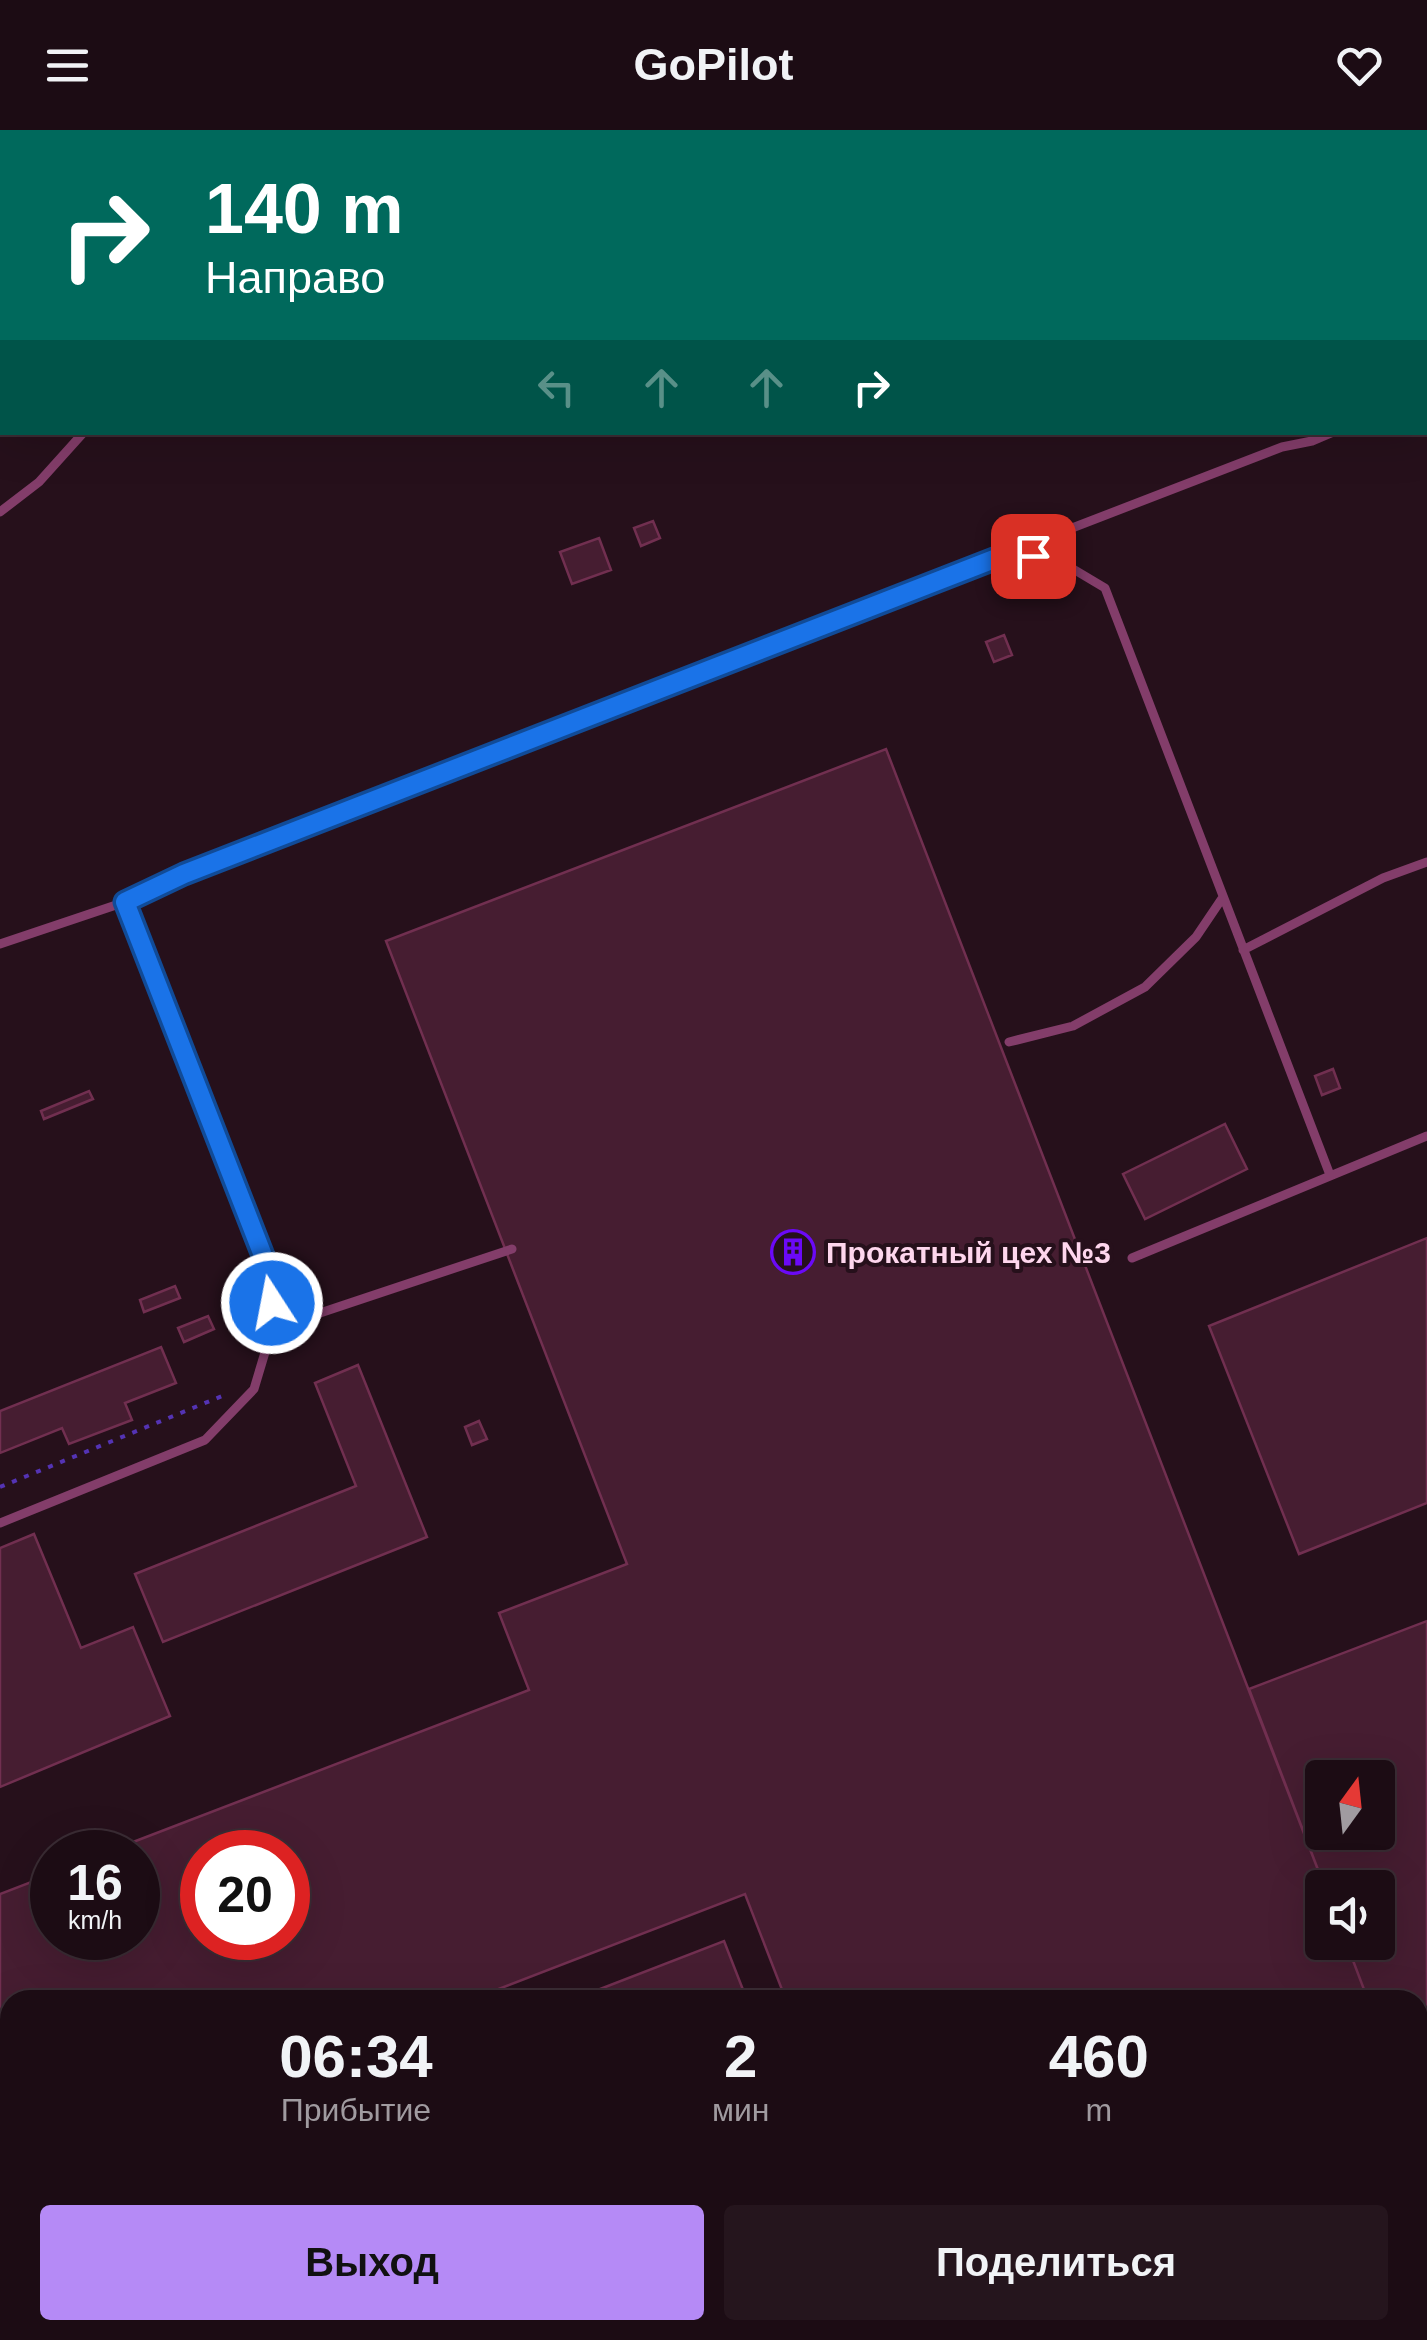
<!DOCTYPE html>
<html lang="ru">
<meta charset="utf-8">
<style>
:root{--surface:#1c0c14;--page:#25151d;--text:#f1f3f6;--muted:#a09ba0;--line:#3a2c34;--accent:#b58af6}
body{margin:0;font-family:Arial,sans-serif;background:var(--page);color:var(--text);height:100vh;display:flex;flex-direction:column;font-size:38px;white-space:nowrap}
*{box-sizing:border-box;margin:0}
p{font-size:32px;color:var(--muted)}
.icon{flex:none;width:55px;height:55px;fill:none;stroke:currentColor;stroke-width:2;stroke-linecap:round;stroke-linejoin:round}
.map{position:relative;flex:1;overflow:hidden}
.details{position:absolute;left:0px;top:1860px;width:1428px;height:350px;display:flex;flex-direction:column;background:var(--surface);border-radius:30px 30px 0 0;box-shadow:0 10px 40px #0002,0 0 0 2px var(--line)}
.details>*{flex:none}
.banner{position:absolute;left:0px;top:0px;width:1428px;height:305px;box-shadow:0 10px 40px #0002,0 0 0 2px var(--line);background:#00695c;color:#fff;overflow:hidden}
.needle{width:65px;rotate:15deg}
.buttons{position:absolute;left:1305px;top:1630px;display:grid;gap:20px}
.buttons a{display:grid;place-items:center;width:90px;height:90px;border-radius:10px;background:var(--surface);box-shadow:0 10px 40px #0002,0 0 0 2px var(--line);font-size:50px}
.speed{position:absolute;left:30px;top:1700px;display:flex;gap:20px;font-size:50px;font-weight:700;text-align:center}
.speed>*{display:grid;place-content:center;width:130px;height:130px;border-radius:50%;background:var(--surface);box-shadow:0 10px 40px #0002,0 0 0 2px var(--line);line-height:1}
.speed small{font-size:25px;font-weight:400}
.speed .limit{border:15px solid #d22;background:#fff;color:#111}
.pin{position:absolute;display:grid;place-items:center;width:85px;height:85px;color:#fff;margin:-42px;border-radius:20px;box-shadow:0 5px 15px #0006}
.me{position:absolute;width:110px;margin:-55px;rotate:349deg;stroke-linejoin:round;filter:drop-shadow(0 0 8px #0008)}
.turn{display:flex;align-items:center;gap:35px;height:210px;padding:0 40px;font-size:45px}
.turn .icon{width:130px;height:130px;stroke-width:2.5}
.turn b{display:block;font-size:70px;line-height:85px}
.lanes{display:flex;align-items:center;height:95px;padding:0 40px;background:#0003;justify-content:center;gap:50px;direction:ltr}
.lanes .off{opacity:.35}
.eta{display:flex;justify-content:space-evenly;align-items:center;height:170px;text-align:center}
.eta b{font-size:60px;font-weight:600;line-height:70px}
.button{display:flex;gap:20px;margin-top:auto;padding:20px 40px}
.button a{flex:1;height:115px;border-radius:10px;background:var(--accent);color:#111;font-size:40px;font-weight:600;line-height:115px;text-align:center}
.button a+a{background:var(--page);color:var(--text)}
header{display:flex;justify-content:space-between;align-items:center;height:130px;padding:0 40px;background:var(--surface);font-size:45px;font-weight:600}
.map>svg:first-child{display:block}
</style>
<header><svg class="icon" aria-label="menu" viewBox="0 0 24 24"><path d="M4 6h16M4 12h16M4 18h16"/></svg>GoPilot<svg class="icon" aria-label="heart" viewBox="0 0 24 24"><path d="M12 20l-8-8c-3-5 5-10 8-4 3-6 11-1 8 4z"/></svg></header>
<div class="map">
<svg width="1427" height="2210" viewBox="0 0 1427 2210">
<rect width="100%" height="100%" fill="#26101b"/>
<path fill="#461d31" stroke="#712f50" stroke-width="2.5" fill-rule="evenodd" d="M653,391L660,408L641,416L634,398Z
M599,408L611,440L572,454L560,422Z
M1004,505L1012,525L994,532L986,512Z
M886,619L1325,1758H1322V1812H1346L1368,1870H786L745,1764L470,1870H10V2047L0,2051V1764L52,1744V1808H138V1722H107L529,1560L499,1483L627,1434L386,811ZM202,1722H288V1808H202Z
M1333,939L1340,958L1322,965L1315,946Z
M89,961L93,969L44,989L41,981Z
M1225,994L1247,1039L1145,1089L1123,1044Z
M1427,1108V1373L1299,1424L1209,1196Z
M175,1156L180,1168L144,1182L140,1170Z
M208,1186L214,1199L184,1212L178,1198Z
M161,1217L176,1253L125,1273L132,1290L69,1314L62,1298L0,1323V1281Z
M358,1235L427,1407L163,1512L135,1444L356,1356L315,1253Z
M479,1291L487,1309L472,1315L465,1297Z
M34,1404L81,1518L133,1497L170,1586L0,1657V1418Z
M1427,1491V2022L1418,1997V1870H1368L1346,1812H1378V1758H1325L1249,1559ZM1322,1648H1378V1702H1322Z
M724,1811L747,1870H604L600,1859Z
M1418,1997L1427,2022V2188L1418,2192Z
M539,2200H618L622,2210H543Z
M731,2200H1396L1370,2210H735Z"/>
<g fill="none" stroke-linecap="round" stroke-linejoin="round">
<path stroke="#5433b4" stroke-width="4" stroke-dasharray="5 8" stroke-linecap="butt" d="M0,1357L227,1264"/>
<path stroke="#833d6a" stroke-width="9" d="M53,2L55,0
M358,2L360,0
M0,60L2,57
M1425,265L1427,264
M0,382L39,352L84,302
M1010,422L1282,317L1312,311L1333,302
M0,814L125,772L184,744L1007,423L1058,430L1105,458L1330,1045
M1243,820L1383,748L1427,732
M1009,912L1073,896L1145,857L1196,807L1223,767
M1132,1128L1427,1006
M272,1199L512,1119
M0,1393L205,1310L254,1259L272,1199L271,1147L125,772
M0,2121L10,2117
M669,2200L673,2210"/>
<g stroke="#6b09f7" stroke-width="10">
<path id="rail" d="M1207,2L1213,0"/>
</g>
<use href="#rail" stroke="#26101b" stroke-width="6" stroke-dasharray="19" stroke-linecap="butt"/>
</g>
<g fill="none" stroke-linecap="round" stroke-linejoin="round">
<g stroke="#114b97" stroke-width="25">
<path id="route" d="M272,1173L271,1146L125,772L184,744L1007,424L1033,426"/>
</g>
<use href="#route" stroke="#1a73e8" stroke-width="18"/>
</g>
<defs>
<g id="building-ring" transform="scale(2.25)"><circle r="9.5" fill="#26101b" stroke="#6b09f7" stroke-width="1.5"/><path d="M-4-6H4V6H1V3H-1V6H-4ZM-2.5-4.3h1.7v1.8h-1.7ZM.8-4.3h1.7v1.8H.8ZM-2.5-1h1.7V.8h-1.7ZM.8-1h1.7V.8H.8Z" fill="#6b09f7"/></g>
</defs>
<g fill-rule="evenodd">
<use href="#building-ring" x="793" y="1122"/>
</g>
<g text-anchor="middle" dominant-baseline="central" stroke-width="8" stroke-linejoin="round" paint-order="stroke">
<g font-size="30" font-weight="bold" fill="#fed6ed" stroke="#26101b" text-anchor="start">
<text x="826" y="1122">Прокатный цех №3</text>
</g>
</g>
</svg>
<div class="buttons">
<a><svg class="needle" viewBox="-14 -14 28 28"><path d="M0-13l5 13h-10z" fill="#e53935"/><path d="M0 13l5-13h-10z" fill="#a09ba0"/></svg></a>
<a><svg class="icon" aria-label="sound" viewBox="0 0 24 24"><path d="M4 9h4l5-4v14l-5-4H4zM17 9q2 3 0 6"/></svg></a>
</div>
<div class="speed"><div>16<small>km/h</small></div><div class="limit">20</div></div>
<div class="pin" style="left:1033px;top:426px;background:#d93025"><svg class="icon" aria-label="arrive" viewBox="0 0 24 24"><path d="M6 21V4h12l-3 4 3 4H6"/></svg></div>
<svg class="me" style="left:272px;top:1173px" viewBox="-20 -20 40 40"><circle r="17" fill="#1a73e8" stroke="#fff" stroke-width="3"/><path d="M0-11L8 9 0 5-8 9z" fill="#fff"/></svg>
<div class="banner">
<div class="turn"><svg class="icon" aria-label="right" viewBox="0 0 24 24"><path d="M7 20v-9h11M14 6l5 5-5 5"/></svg><div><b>140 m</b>Направо</div></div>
<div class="lanes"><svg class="icon off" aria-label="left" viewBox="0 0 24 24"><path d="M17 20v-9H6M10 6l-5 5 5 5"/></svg><svg class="icon off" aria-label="ahead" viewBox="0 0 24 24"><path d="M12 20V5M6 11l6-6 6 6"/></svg><svg class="icon off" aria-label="ahead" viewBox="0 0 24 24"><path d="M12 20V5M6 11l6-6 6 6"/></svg><svg class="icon" aria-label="right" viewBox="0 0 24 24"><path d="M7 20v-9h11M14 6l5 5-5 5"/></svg></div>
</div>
<section class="details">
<div class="eta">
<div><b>06:34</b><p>Прибытие</p></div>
<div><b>2</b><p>мин</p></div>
<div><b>460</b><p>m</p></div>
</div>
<div class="button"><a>Выход</a><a>Поделиться</a></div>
</section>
</div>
